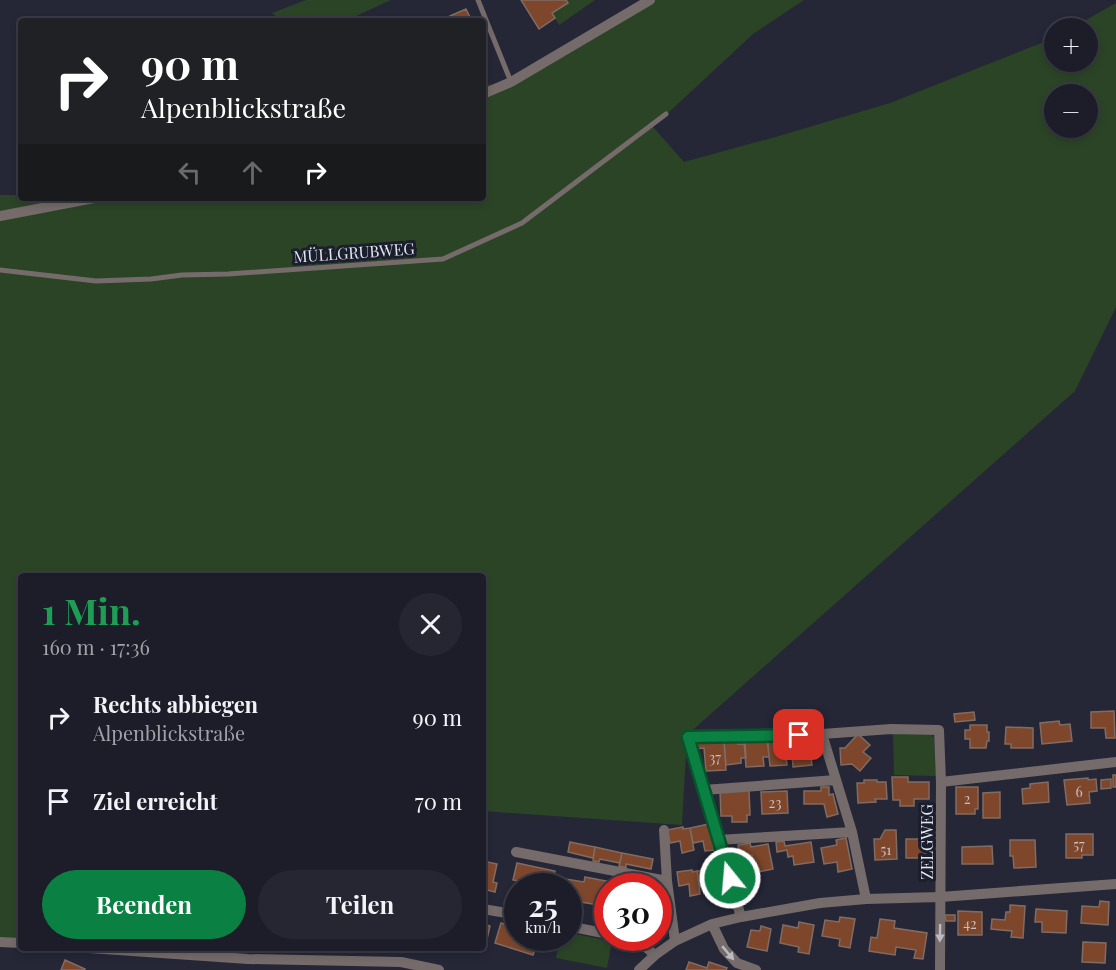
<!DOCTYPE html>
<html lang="de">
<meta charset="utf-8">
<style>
:root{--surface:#1c1d29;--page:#252631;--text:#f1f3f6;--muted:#a0a2a8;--line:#3a3b46;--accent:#0b8043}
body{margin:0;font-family:"Playfair Display",serif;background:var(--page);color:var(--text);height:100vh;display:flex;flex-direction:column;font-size:22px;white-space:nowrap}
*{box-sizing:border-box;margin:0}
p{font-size:20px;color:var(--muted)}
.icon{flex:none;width:33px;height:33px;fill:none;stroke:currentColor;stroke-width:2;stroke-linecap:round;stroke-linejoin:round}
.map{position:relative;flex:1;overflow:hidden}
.details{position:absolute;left:18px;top:573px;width:468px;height:378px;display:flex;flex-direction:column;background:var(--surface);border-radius:6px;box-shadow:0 3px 9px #0003,0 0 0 2px var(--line)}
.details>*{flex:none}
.top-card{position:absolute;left:18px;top:18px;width:468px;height:183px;border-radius:6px;box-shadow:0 3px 9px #0003,0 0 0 2px var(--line);background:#202124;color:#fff;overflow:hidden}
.buttons{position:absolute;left:1044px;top:18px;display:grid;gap:12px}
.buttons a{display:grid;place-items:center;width:54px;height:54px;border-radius:50%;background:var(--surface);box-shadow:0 3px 9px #0003,0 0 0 2px var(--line);font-size:30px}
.speed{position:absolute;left:504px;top:873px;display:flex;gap:12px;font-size:30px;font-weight:700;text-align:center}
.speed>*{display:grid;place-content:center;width:78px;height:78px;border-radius:50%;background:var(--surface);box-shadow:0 3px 9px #0003,0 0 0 2px var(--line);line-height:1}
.speed small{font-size:15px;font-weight:400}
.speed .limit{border:9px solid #d22;background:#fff;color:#111}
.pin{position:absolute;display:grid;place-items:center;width:51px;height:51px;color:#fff;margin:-26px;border-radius:12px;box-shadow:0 3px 9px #0006}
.me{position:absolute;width:66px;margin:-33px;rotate:343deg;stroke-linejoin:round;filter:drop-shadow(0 0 4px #0008)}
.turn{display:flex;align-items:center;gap:21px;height:126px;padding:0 24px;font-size:27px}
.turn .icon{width:78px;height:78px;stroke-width:2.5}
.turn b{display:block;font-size:42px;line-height:51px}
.lanes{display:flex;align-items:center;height:57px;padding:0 24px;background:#0003;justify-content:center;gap:30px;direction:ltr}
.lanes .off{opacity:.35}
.round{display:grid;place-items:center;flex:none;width:63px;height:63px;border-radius:32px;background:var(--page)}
.overview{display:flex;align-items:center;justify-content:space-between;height:102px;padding:0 24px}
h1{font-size:36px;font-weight:700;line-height:45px;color:#1e9e55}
.action{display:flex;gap:12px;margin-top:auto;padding:12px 24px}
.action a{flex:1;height:69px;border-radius:36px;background:var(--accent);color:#fff;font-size:24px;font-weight:700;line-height:69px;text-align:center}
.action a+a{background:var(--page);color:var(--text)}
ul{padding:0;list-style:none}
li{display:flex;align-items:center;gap:18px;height:84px;padding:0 24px}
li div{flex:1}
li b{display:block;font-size:22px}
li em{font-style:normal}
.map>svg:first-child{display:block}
</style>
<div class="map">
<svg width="1116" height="970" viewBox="0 0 1116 970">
<rect width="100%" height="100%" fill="#252737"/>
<path fill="#2b4426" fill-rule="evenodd" d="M306,0H391L345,21H282L272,13Z
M521,0H595L559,25L555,18L539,29Z
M643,0H804L753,34L653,127L684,162L779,136L890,103L1054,38V62H1088V28H1072L1116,3V307L1075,391L687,735L682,825L483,811V576H21V939L0,937V195H21V198H483V85L512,83ZM1054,94H1088V128H1054Z
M893,733L931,734L934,738L936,776L894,775Z
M569,933L612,941L607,968L556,958L560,938H568Z
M153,948H229L226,953Z"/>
<path fill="#7e472c" stroke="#806c62" stroke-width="1.5" d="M521,0H566L568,3L552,13L555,18L539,29Z
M466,9L472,21H452L450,16Z
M1114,711L1115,738H1106L1105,728H1091V712Z
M974,712L975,720L955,722L954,714Z
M1059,721L1060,725L1070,724L1072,741L1042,744L1040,723Z
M970,725H987V732H989V741H987L986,748H970V739H965V730H970Z
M1006,727L1033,728V748H1011V744H1005Z
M858,734L870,745L863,752L871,758L860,771L852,764L841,765L840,748H845Z
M785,738V741H791L792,756H786L787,765L770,766L767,739Z
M791,738H809L810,740H816L820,749L810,750L812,765L793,767Z
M762,739V742H768L769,757H763L764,766L746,767L744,740Z
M738,740V744H745L746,758H741V763L726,765L724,741Z
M724,741L726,770L706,771L704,748L696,749V743Z
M1113,775H1116V787H1113Z
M892,777H908V782H929V799H914V806H900V800H893Z
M1088,778V780L1096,779L1097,791L1089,792L1090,803L1067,805L1064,780Z
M1111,779V788L1101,789V780Z
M864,780H877V782H886L887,799H875L876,802L858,803L857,783H864Z
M1048,782L1049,802L1023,804L1022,789L1030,788V784Z
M821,787H829V795L833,794L838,814L827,817L824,804H804V791H821Z
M956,787H978V809H975V814H956Z
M749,790L750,815H747V822H732V816H721L720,791Z
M787,791L788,813L762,814L761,792Z
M1000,792V818H983V793Z
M709,824L714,850L705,851L703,841L693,843L690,828Z
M683,827V829L690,828L694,850L682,853L680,841L670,843L667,830Z
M885,830H896L897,859L875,860L874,839H880Z
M1066,834H1093V855H1082V858H1066Z
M846,838L852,869L838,872L837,862L824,864L821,848L837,845L836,840Z
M906,839H929V858H906Z
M1010,840H1035L1036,867L1014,868L1013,856H1010Z
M784,841L785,846L811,842L814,862L794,865L793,856L788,857L787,850L777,852L776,842Z
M570,842L595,847L593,858L568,852Z
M750,843L751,847L768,844L773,869L758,872L756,864H754L752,855L740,857L738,845Z
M992,846L993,864H962V847Z
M595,847L622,853L620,863L600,859L599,862L593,861Z
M622,853L653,859L651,869L626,864V868L619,866Z
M483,861L497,864L493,882L497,883L495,892L483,889Z
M517,863L555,871L551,886H543L513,880Z
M719,869L722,894L713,896L712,885L699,886L697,871Z
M692,870L693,872L697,871L700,894L690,896L689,884L679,886L677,872Z
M585,877L632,886H608V894L605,906L568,900V886H565L566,879L584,882Z
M515,893H518V904L512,902Z
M1100,901L1109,902L1108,925L1081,923L1082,906L1099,907Z
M1010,905L1025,906L1023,938L1011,937L1012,931L991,929L992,919L1005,920L1006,912H1010Z
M1036,909L1067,911L1066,933L1042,932V922H1035Z
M958,911L982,912V935H958Z
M945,915H955V921H946Z
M840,917L855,919L850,948L839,946L840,939L822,936L825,920L839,922Z
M880,919L895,921L894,928L927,933L923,959L914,958L916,950L896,947L895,955L869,951L871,937L877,938Z
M799,922L814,925L809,954L798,952L799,947L780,943L783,925L798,928Z
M501,923L518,928V938H539L533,955L495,943Z
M483,924L490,926L487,939L483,938Z
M761,926L771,929L767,951L747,947L751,930L760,931Z
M1083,942L1106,943L1105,963L1082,962Z
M65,960L85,969L84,970H61Z
M689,962L707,968L709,962L727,968L726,970H686Z"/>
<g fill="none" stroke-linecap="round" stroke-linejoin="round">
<path stroke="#756b6b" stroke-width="5" d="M478,0L511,82
M0,270L96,281L151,279L182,275L228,274L443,259L522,223L666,114"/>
<path stroke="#756b6b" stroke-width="10" d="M483,94L511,82L650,0
M0,216L94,198
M822,734L852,832L866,899
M941,782L1116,762
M704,790L836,780
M664,830L667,881L675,941
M718,840L852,832
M516,852L667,881
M483,909L518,915
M741,917L688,737L822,734L891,729L939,730L941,782L940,970
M712,924L724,949L737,963L756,970
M568,926L608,934
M626,938L642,944L655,955
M0,942L21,943
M89,948L248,959L401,962L439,970
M639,970L655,955L675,941L712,924L741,917L820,903L866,899L940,897L1116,884"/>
</g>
<defs><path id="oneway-solid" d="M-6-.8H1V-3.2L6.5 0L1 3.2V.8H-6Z" transform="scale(1.5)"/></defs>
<g fill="#bdbbc2">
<use href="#oneway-solid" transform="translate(940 933) rotate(91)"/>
<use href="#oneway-solid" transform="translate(728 953) rotate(50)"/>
</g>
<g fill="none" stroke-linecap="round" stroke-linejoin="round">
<g stroke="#07532c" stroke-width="15">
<path id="route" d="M730,878L688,737L799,735"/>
</g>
<use href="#route" stroke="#0b8043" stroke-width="10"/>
</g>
<g text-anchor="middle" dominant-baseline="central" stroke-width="6" stroke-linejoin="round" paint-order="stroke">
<g font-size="14" fill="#cabec0">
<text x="715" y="757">37</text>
<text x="1079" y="791">6</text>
<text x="967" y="798">2</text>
<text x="775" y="802">23</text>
<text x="1079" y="844">57</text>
<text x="886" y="849">51</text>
<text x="970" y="923">42</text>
</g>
<g font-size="16" fill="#e4e6f1" stroke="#1b1e2d">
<text transform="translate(354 252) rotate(-4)">MÜLLGRUBWEG</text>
<text transform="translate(926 842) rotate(-90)">ZELGWEG</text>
</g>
</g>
</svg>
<div class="buttons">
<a>+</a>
<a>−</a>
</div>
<div class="speed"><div>25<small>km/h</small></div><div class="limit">30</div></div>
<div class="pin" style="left:799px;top:735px;background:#d93025"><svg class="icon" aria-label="arrive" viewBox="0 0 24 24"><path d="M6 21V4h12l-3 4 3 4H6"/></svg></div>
<svg class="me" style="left:730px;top:878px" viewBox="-20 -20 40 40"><circle r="17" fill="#0b8043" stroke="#fff" stroke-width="3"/><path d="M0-11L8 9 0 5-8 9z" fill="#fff"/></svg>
<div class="top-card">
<div class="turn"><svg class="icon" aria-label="right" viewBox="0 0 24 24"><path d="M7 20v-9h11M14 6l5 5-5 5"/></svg><div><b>90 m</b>Alpenblickstraße</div></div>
<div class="lanes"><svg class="icon off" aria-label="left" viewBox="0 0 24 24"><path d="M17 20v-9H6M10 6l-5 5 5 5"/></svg><svg class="icon off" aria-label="ahead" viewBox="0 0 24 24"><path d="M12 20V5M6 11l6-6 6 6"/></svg><svg class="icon" aria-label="right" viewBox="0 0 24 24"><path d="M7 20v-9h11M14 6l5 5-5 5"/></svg></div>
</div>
<section class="details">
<div class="overview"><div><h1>1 Min.</h1><p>160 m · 17:36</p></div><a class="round"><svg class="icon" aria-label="close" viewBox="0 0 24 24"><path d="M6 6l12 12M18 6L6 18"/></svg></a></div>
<ul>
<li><svg class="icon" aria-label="right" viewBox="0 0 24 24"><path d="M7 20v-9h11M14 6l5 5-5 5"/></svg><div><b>Rechts abbiegen</b><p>Alpenblickstraße</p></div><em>90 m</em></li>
<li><svg class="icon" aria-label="arrive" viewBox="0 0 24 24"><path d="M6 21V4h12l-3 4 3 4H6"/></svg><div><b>Ziel erreicht</b></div><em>70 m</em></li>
</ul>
<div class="action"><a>Beenden</a><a>Teilen</a></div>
</section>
</div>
